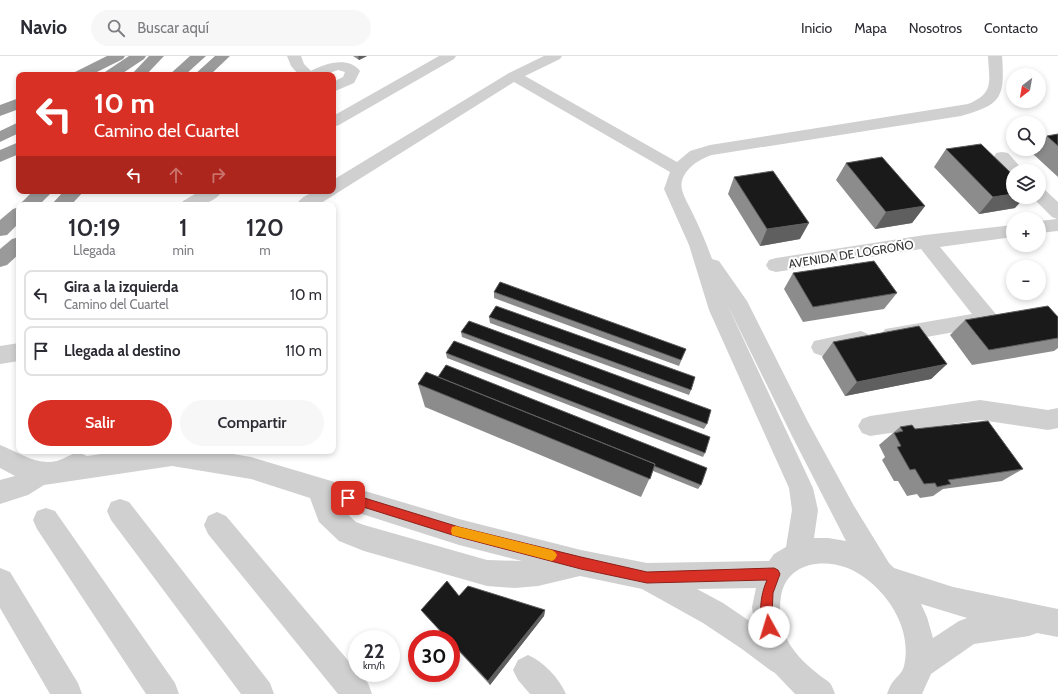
<!DOCTYPE html>
<html lang="es">
<meta charset="utf-8">
<style>
:root{--surface:#fff;--page:#f7f7f7;--text:#2b2b33;--muted:#7c7c81;--line:#e1e1e2;--accent:#d93025}
body{margin:0;font-family:Cabin,sans-serif;background:var(--page);color:var(--text);height:100vh;display:flex;flex-direction:column;font-size:15px;white-space:nowrap}
*{box-sizing:border-box;margin:0}
p{font-size:13px;color:var(--muted)}
.icon{flex:none;width:22px;height:22px;fill:none;stroke:currentColor;stroke-width:2;stroke-linecap:round;stroke-linejoin:round}
.map{position:relative;flex:1;overflow:hidden}
.side{position:absolute;left:16px;top:146px;width:320px;height:252px;display:flex;flex-direction:column;background:var(--surface);border-radius:8px;box-shadow:0 2px 6px #0003}
.side>*{flex:none}
.guide{position:absolute;left:16px;top:16px;width:320px;height:122px;border-radius:8px;box-shadow:0 2px 6px #0003;background:#d93025;color:#fff;overflow:hidden}
.needle{width:26px;rotate:211deg}
.controls{position:absolute;left:1006px;top:12px;display:grid;gap:8px}
.controls a{display:grid;place-items:center;width:40px;height:40px;border-radius:50%;background:var(--surface);box-shadow:0 2px 6px #0003;font-size:20px}
.speed{position:absolute;left:348px;top:574px;display:flex;gap:8px;font-size:20px;font-weight:700;text-align:center}
.speed>*{display:grid;place-content:center;width:52px;height:52px;border-radius:50%;background:var(--surface);box-shadow:0 2px 6px #0003;line-height:1}
.speed small{font-size:10px;font-weight:400}
.speed .limit{border:6px solid #d22;background:#fff;color:#111}
.pin{position:absolute;display:grid;place-items:center;width:34px;height:34px;color:#fff;margin:-17px;border-radius:8px;box-shadow:0 2px 6px #0006}
.me{position:absolute;width:44px;margin:-22px;rotate:354deg;stroke-linejoin:round;filter:drop-shadow(0 0 3px #0008)}
.turn{display:flex;align-items:center;gap:14px;height:84px;padding:0 12px;font-size:18px}
.turn .icon{width:52px;height:52px;stroke-width:2.5}
.turn b{display:block;font-size:28px;line-height:34px}
.lanes{display:flex;align-items:center;height:38px;padding:0 12px;background:#0003;justify-content:center;gap:20px;direction:ltr}
.lanes .off{opacity:.35}
.eta{display:flex;justify-content:space-evenly;align-items:center;height:68px;text-align:center}
.eta b{font-size:24px;font-weight:600;line-height:28px}
.primary-button{display:flex;gap:8px;margin-top:auto;padding:8px 12px}
.primary-button a{flex:1;height:46px;border-radius:24px;background:var(--accent);color:#fff;font-size:16px;font-weight:600;line-height:46px;text-align:center}
.primary-button a+a{background:var(--page);color:var(--text)}
ul{padding:0;list-style:none}
li{display:flex;align-items:center;gap:12px;height:50px;margin:0 8px 6px;padding:0 4px;border:2px solid var(--line);border-radius:8px}
li div{flex:1}
li b{display:block;font-size:15px}
li em{font-style:normal}
header{display:flex;align-items:center;gap:24px;box-sizing:border-box;height:56px;padding:0 20px;background:var(--surface);border-bottom:1px solid var(--line)}
header strong{font-size:19px}
nav{display:flex;gap:22px;margin-inline-start:auto;font-size:14px}
.search{width:280px;height:36px;background:var(--page);display:flex;align-items:center;gap:10px;box-sizing:border-box;padding:0 14px;border-radius:22px;color:var(--muted);font-size:15px}
.map>svg:first-child{display:block}
</style>
<header>
<strong>Navio</strong>
<div class="search"><svg class="icon" aria-label="search" viewBox="0 0 24 24"><circle cx="10" cy="10" r="6"/><path d="M15 15l6 6"/></svg>Buscar aquí</div>
<nav><a>Inicio</a><a>Mapa</a><a>Nosotros</a><a>Contacto</a></nav>
</header>
<div class="map">
<svg width="1058" height="638" viewBox="0 0 1058 638">
<rect width="100%" height="100%" fill="#fff"/>
<g fill="none" stroke-linecap="round" stroke-linejoin="round">
<path fill="#d0d0d0" fill-rule="evenodd" d="M287,0H301L304,8L311,15C325,7 349,0 360,15L354,27L333,36V26L343,21L345,16L338,14L324,19H299L291,10Z
M439,0H456L454,3L339,69L333,71V60Z
M544,0H562L560,3L525,20L677,106L690,95L710,89L968,48C995,37 989,25 988,0H1002C1005,41 1002,49 961,60L712,99C698,103 678,117 682,134C684,141 688,148 691,154C699,170 706,186 712,203L719,205L747,245L808,366L854,450L889,507L894,512L953,531L1058,553V581L1037,577L1029,580L974,588L931,618L922,638H887C888,635 890,630 892,627C896,621 902,618 904,610C913,572 886,532 854,515C827,501 787,505 781,540C779,552 780,568 785,579C791,594 805,608 818,618C821,621 827,624 830,627C832,630 834,635 835,638H795L775,617L770,614L742,593L703,567L642,533L580,520L538,530L515,532L487,530L364,495L339,485L319,466L310,442L251,423L172,410L44,429L28,439L0,448V424L15,420L0,412V389C19,396 36,410 57,405C64,403 71,398 78,396L87,400L122,395H215L251,401L459,463L581,494L647,507L769,505L774,498L786,491L792,454L789,432L709,254L689,189L664,133L670,116L514,26L318,149H296C304,136 319,135 333,135V124L509,17ZM727,248L792,380L846,485L828,482H814L818,454L813,432ZM340,451L459,489L522,505L487,504L364,469L356,466ZM756,532L752,551L754,568L723,547L697,533ZM921,548L967,562L959,565L933,582L927,561Z
M1002,96L1008,97L1024,115H1013V120L1010,119L994,101L996,97Z
M1039,132L1045,134L1058,146V175L1039,177V165L1057,163L1052,161L1032,141H1039Z
M200,135H222C213,150 195,149 180,149L183,145Z
M1013,169V181L940,191L995,257L998,263L995,269L892,287L885,285L881,279L885,273L972,258L921,193L776,216L769,214L766,209L769,204L776,202L925,179Z
M861,275L868,278L872,284L868,290L822,300L814,297L811,291L814,285Z
M19,287V305L0,308V290Z
M980,344L1048,354L1058,352V372L1048,374L980,364L870,380L862,377L858,370L862,363L870,360Z
M120,443L129,446L270,627L274,638H241L111,464L107,455L111,446Z
M46,452L55,455L175,627L179,638H146L37,473L33,464L37,455Z
M217,456L226,460L357,615V617H359L368,627L372,638H338L208,478L204,469L208,460Z
M0,512L10,516L78,627L82,638H50L0,552Z
M528,599C544,606 559,622 566,638H530L518,624L513,614L518,604Z"/>
<path fill="#9a9a9a" fill-rule="evenodd" d="M107,0H125L123,3L91,19H73L75,16Z
M129,0H146L144,3L120,19H103L105,16Z
M149,0H164L146,19H131Z
M190,0H206L185,19H169Z
M215,0H230L210,19H194Z
M19,42V53L0,60V49Z
M19,66V77L0,86V75Z
M19,86V98L0,106V94Z
M33,135H53L39,149H19Z
M64,135H84L71,149H51Z
M19,151V167L7,179L0,180V164L13,153Z
M19,181V198L7,209L0,211V193L12,183Z"/>
</g>
<path fill="#8c8c8c" d="M353,0H367L359,4Z
M1058,78V121L1032,97L1036,93H1039V89L1047,80Z
M946,93L1015,152L979,158L934,111Z
M846,107L925,150L912,167L875,173L836,124Z
M734,121L800,183L760,190L728,138Z
M793,217L897,237L884,253L803,266L784,233Z
M494,236L686,293L679,310L494,242Z
M489,261L691,334L689,339L490,267Z
M1058,261V292L1054,295L972,309L950,279L965,264Z
M461,276L707,368L704,373L462,281Z
M833,286L947,308L931,323L845,340L822,301Z
M446,297L705,397L703,401L447,302Z
M426,316L701,429L698,433L653,415L641,441L425,351L418,328Z
M900,371L915,373L1023,413L1002,425L943,433L933,440L920,442L917,438L907,440L898,425H894L882,404L885,401L879,389Z
M459,540L545,554L544,560L490,629L451,587V583H447L426,560L421,554Z"/>
<path fill="#5f5f5f" d="M358,0H367L359,4Z
M1013,138V141H1025L1015,152L979,158L993,141Z
M925,150L912,167L875,173L886,156Z
M809,167L800,183L760,190L767,173Z
M947,308L931,323L845,340L857,326Z
M545,554L544,560L490,629L488,625Z"/>
<path fill="#1a1a1a" stroke="#5f5f5f" d="M1058,78V90L1047,80Z
M981,88L1013,119V138L993,141L946,93Z
M882,101L925,150L886,156L846,107Z
M773,115L809,167L767,173L734,121Z
M874,205L897,237L813,251L793,217Z
M500,226L686,293L681,304L494,236Z
M496,250L695,321L691,334L489,261Z
M1048,250L1058,261V282L989,294L965,264Z
M469,265L711,354L707,368L461,276Z
M919,270L947,308L857,326L833,286Z
M454,285L710,381L705,397L446,297Z
M446,309L707,412L701,429L654,410L655,408L438,321Z
M426,316L655,408L650,423L418,328Z
M988,365L1023,413L948,424L951,428L937,431L935,427L924,428L915,413L910,414L897,391L901,390L894,377L903,375L900,371L912,369L915,373Z
M447,525L459,540L468,530L545,554L488,625L451,586V583H448L421,554Z"/>
<path fill="#d93025" stroke="#8d1f18" d="M348,437L459,471L581,501L647,516L774,512L778,514L780,518L773,537L772,560L775,571L773,575L769,577L765,575C758,559 760,540 767,524L647,527L581,513L459,481L344,445L343,442L344,438Z"/>
<path fill="#f59e0b" d="M456,470L552,494L555,496L557,499L555,503L552,505L456,480L452,479L451,475L452,471Z"/>
<g text-anchor="middle" dominant-baseline="central" stroke-width="4" stroke-linejoin="round" paint-order="stroke">
<g font-size="12" fill="#333" stroke="#fff">
<text transform="translate(851 198) rotate(-9)">AVENIDA DE LOGROÑO</text>
</g>
</g>
</svg>
<div class="controls">
<a><svg class="needle" viewBox="-14 -14 28 28"><path d="M0-13l5 13h-10z" fill="#e53935"/><path d="M0 13l5-13h-10z" fill="#7c7c81"/></svg></a>
<a><svg class="icon" aria-label="search" viewBox="0 0 24 24"><circle cx="10" cy="10" r="6"/><path d="M15 15l6 6"/></svg></a>
<a><svg class="icon" aria-label="layers" viewBox="0 0 24 24"><path d="M12 4l9 5-9 5-9-5zM3 14l9 5 9-5"/></svg></a>
<a>+</a>
<a>−</a>
</div>
<div class="speed"><div>22<small>km/h</small></div><div class="limit">30</div></div>
<div class="pin" style="left:348px;top:442px;background:#d93025"><svg class="icon" aria-label="arrive" viewBox="0 0 24 24"><path d="M6 21V4h12l-3 4 3 4H6"/></svg></div>
<svg class="me" style="left:769px;top:571px" viewBox="-20 -20 40 40"><circle r="19" fill="#fff"/><path d="M0-13L10 11 0 6-10 11z" fill="#d93025"/></svg>
<div class="guide">
<div class="turn"><svg class="icon" aria-label="left" viewBox="0 0 24 24"><path d="M17 20v-9H6M10 6l-5 5 5 5"/></svg><div><b>10 m</b>Camino del Cuartel</div></div>
<div class="lanes"><svg class="icon" aria-label="left" viewBox="0 0 24 24"><path d="M17 20v-9H6M10 6l-5 5 5 5"/></svg><svg class="icon off" aria-label="ahead" viewBox="0 0 24 24"><path d="M12 20V5M6 11l6-6 6 6"/></svg><svg class="icon off" aria-label="right" viewBox="0 0 24 24"><path d="M7 20v-9h11M14 6l5 5-5 5"/></svg></div>
</div>
<section class="side">
<div class="eta">
<div><b>10:19</b><p>Llegada</p></div>
<div><b>1</b><p>min</p></div>
<div><b>120</b><p>m</p></div>
</div>
<ul>
<li><svg class="icon" aria-label="left" viewBox="0 0 24 24"><path d="M17 20v-9H6M10 6l-5 5 5 5"/></svg><div><b>Gira a la izquierda</b><p>Camino del Cuartel</p></div><em>10 m</em></li>
<li><svg class="icon" aria-label="arrive" viewBox="0 0 24 24"><path d="M6 21V4h12l-3 4 3 4H6"/></svg><div><b>Llegada al destino</b></div><em>110 m</em></li>
</ul>
<div class="primary-button"><a>Salir</a><a>Compartir</a></div>
</section>
</div>
